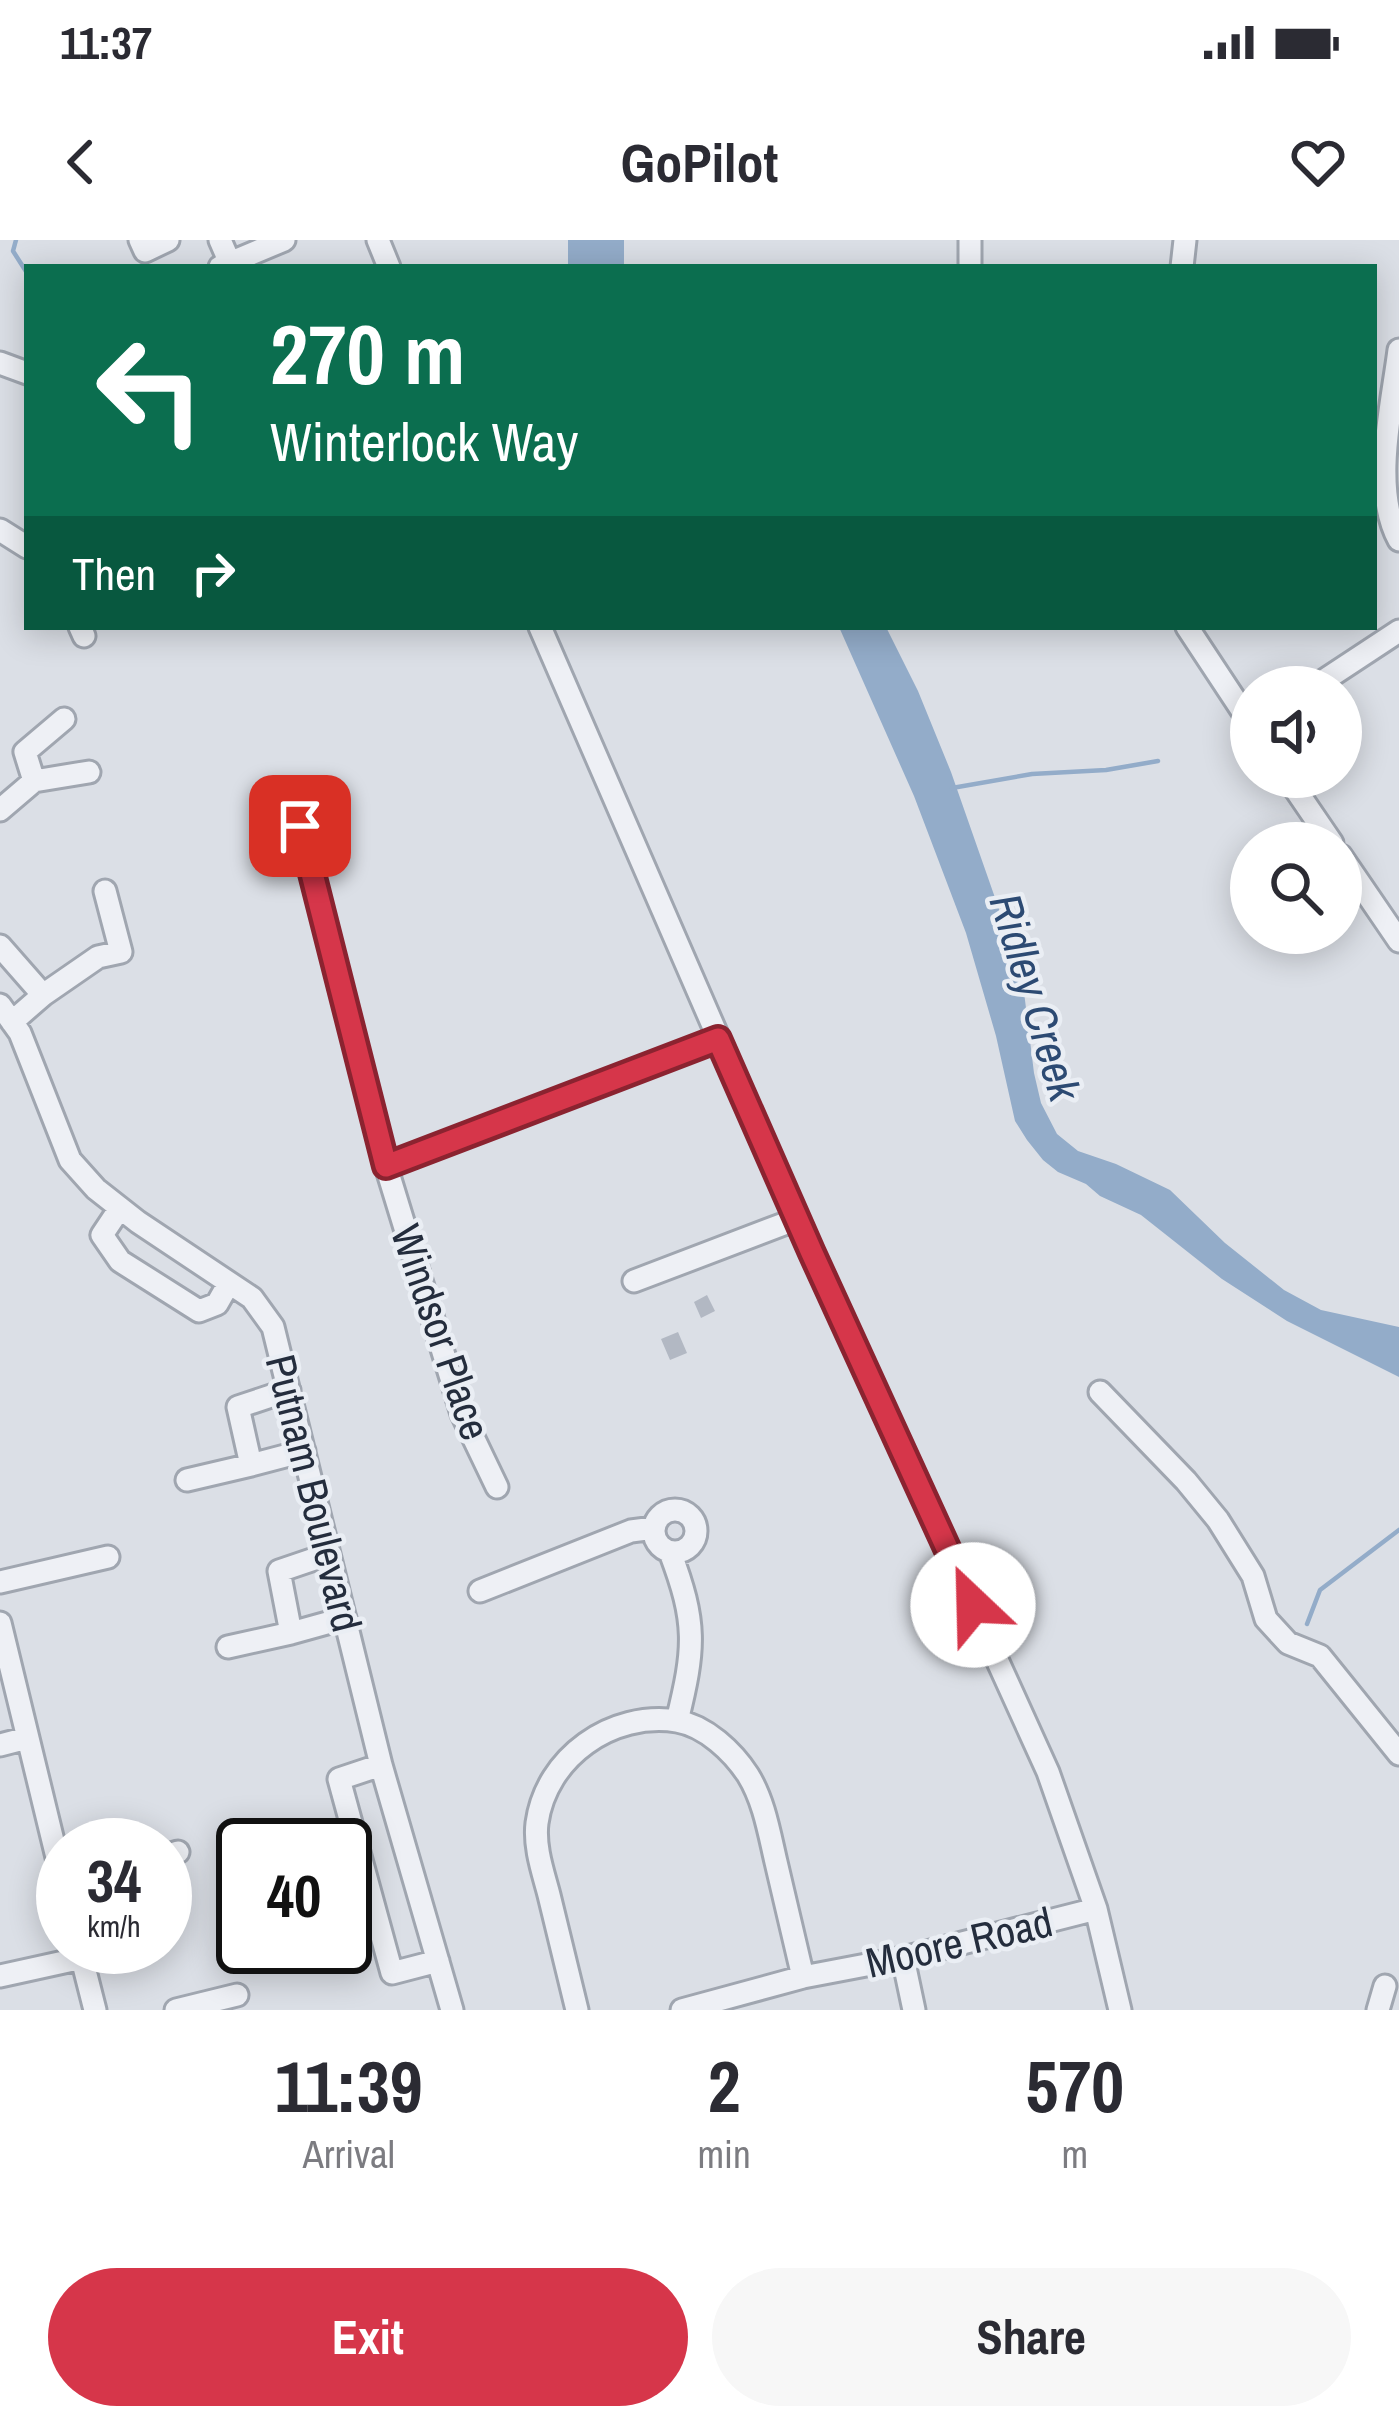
<!DOCTYPE html>
<style>
:root{--surface:#fff;--page:#f7f7f7;--text:#2b2b33;--muted:#7c7c81;--accent:#d6364a}
body{margin:0;font-family:"Archivo Narrow",sans-serif;background:var(--page);color:var(--text);height:100vh;display:flex;flex-direction:column;font-size:45px;white-space:nowrap}
*{box-sizing:border-box;margin:0}
p{font-size:39px;color:var(--muted)}
.icon{flex:none;width:66px;height:66px;fill:none;stroke:currentColor;stroke-width:2;stroke-linecap:round;stroke-linejoin:round}
.map{position:relative;height:1770px;overflow:hidden}
.drawer{display:flex;flex-direction:column;background:var(--surface);flex:1}
.drawer>*{flex:none}
.top-card{position:absolute;left:24px;top:24px;width:1353px;height:366px;border-radius:0px;box-shadow:0 6px 30px #0003;background:#0b6e4f;color:#fff;overflow:hidden}
.fabs{position:absolute;left:1230px;top:426px;display:grid;gap:24px}
.fabs a{display:grid;place-items:center;width:132px;height:132px;border-radius:50%;background:var(--surface);box-shadow:0 6px 30px #0003;font-size:60px}
.speed{position:absolute;left:36px;top:1578px;display:flex;gap:24px;font-size:60px;font-weight:700;text-align:center}
.speed>*{display:grid;place-content:center;width:156px;height:156px;border-radius:50%;background:var(--surface);box-shadow:0 6px 30px #0003;line-height:1}
.speed small{font-size:30px;font-weight:400}
.speed .limit{border:6px solid #111;border-radius:18px;background:#fff;color:#111}
.pin{position:absolute;display:grid;place-items:center;width:102px;height:102px;color:#fff;margin:-51px;border-radius:24px;box-shadow:0 6px 18px #0006}
.me{position:absolute;width:132px;margin:-66px;rotate:336deg;stroke-linejoin:round;filter:drop-shadow(0 0 9px #0008)}
.turn{display:flex;align-items:center;gap:42px;height:252px;padding:0 48px;font-size:54px}
.turn .icon{width:156px;height:156px;stroke-width:2.5}
.turn b{display:block;font-size:84px;line-height:102px}
.then{display:flex;align-items:center;height:114px;padding:0 48px;background:#0003;gap:24px;font-size:45px}
.eta{display:flex;justify-content:space-evenly;align-items:center;height:204px;text-align:center}
.eta b{font-size:72px;font-weight:700;line-height:84px}
.cta{display:flex;gap:24px;margin-top:auto;padding:24px 48px}
.cta a{flex:1;height:138px;border-radius:72px;background:var(--accent);color:#fff;font-size:48px;font-weight:700;line-height:138px;text-align:center}
.cta a+a{background:var(--page);color:var(--text)}
.status{display:flex;justify-content:space-between;align-items:center;height:84px;padding:0 60px;background:var(--surface);direction:ltr}
.status svg{height:33px;fill:currentColor}
header{display:flex;justify-content:space-between;align-items:center;height:156px;padding:0 48px;background:var(--surface);font-size:54px;font-weight:700}
.map>svg:first-child{display:block}
</style>
<div class="status"><b>11:37</b><svg viewBox="0 0 49 12"><path d="M0 12V9h3v3zM5 12V6h3v6zM10 12V3h3v9zM15 12V0h3v12zM26 1h20v11H26zM47 4h2v5h-2z"/></svg></div>
<header><svg class="icon" aria-label="back" viewBox="0 0 24 24"><path d="M15 5l-7 7 7 7"/></svg>GoPilot<svg class="icon" aria-label="heart" viewBox="0 0 24 24"><path d="M12 20l-8-8c-3-5 5-10 8-4 3-6 11-1 8 4z"/></svg></header>
<div class="map">
<svg width="1399" height="1770" viewBox="0 0 1399 1770">
<rect width="100%" height="100%" fill="#dbdfe6"/>
<path fill="#93acc9" d="M568,0H624V27H568Z
M839,387H886L918,451L951,532L1007,692L1024,752L1034,833L1041,863L1057,894L1078,911L1116,924L1170,950L1225,1003L1284,1050L1321,1070L1399,1087V1137L1287,1081L1222,1039L1141,975L1100,956L1086,944L1058,932L1043,920L1027,900L1015,881L996,796L966,693L914,556Z"/>
<g fill="none" stroke-linecap="round" stroke-linejoin="round">
<path stroke="#93acc9" stroke-width="4.5" d="M16,0L13,11L27,33
M952,548L1032,534L1106,530L1158,521
M1307,1384L1320,1350L1399,1290"/>
</g>
<path fill="#b2b8c3" d="M707,1055L715,1071L701,1078L694,1062Z
M678,1092L687,1113L670,1120L661,1099Z"/>
<g fill="none" stroke-linecap="round" stroke-linejoin="round">
<g stroke="#a0a6b0" stroke-width="27">
<path id="minor" d="M140,0L145,11L168,0
M220,0L230,23
M378,0L389,27
M970,0V27
M220,27L284,0
M1182,27L1185,0
M1399,110C1392,166 1371,249 1399,300
M0,123L27,133
M0,290L27,307
M80,387L84,396
M540,387L797,979L1048,1532L1096,1669L1120,1770
M1187,387L1251,484
M1314,447L1399,391
M1287,537L1332,603
M34,541L25,512L64,479
M0,570L34,541L89,532
M300,586L386,926L462,1174L497,1247
M1341,616L1399,701
M0,706L43,755L12,782
M43,755L98,717L121,712L105,651
M0,765L20,793L70,920L96,949L138,982L252,1058L273,1087L381,1525L452,1770
M386,926L719,799
M120,968L102,995L120,1021L199,1071L217,1064L229,1043
M634,1041L797,979
M289,1150L238,1167L251,1225L304,1211
M1100,1152L1186,1241L1218,1280L1253,1336L1266,1379L1288,1403L1320,1416L1399,1514
M187,1240L251,1225
M654 1291a21 21 0 1 1 42 0a21 21 0 1 1-42 0Z
M670,1312C697,1383 695,1408 677,1481
M329,1314L279,1331L291,1393L345,1378
M0,1342L108,1317
M480,1351L631,1291L654,1288
M0,1383L63,1642
M228,1407L291,1393
M0,1505L27,1498
M381,1525L339,1539L392,1733L438,1721
M165,1616L178,1612
M79,1707L95,1770
M903,1718L914,1770
M0,1736L82,1718
M176,1770L237,1755
M577,1770C568,1732 558,1693 549,1655C543,1632 534,1607 537,1583C546,1517 612,1471 677,1481C706,1486 733,1512 748,1535C764,1561 769,1592 776,1622C785,1660 794,1699 803,1737
M682,1770L803,1737L903,1718L1096,1669
M1378,1770L1385,1746"/>
</g>
<use href="#minor" stroke="#eef0f5" stroke-width="21"/>
</g>
<g fill="none" stroke-linecap="round" stroke-linejoin="round">
<g stroke="#8b2330" stroke-width="30">
<path id="route" d="M300,586L386,926L718,799L812,1013L973,1365"/>
</g>
<use href="#route" stroke="#d6364a" stroke-width="21"/>
</g>
<g text-anchor="middle" dominant-baseline="central" stroke-width="9" stroke-linejoin="round" paint-order="stroke">
<g font-size="42" fill="#242d3d" stroke="#eaeef4">
<text transform="translate(441 1092) rotate(71)">Windsor Place</text>
<text transform="translate(314 1253) rotate(76)">Putnam Boulevard</text>
<text transform="translate(959 1702) rotate(-13)">Moore Road</text>
</g>
<g font-size="45" font-style="italic" fill="#2c4a73" stroke="#eaeef4">
<text transform="translate(1036 757) rotate(73)">Ridley Creek</text>
</g>
</g>
</svg>
<div class="fabs">
<a><svg class="icon" aria-label="sound" viewBox="0 0 24 24"><path d="M4 9h4l5-4v14l-5-4H4zM17 9q2 3 0 6"/></svg></a>
<a><svg class="icon" aria-label="search" viewBox="0 0 24 24"><circle cx="10" cy="10" r="6"/><path d="M15 15l6 6"/></svg></a>
</div>
<div class="speed"><div>34<small>km/h</small></div><div class="limit">40</div></div>
<div class="pin" style="left:300px;top:586px;background:#d93025"><svg class="icon" aria-label="arrive" viewBox="0 0 24 24"><path d="M6 21V4h12l-3 4 3 4H6"/></svg></div>
<svg class="me" style="left:973px;top:1365px" viewBox="-20 -20 40 40"><circle r="19" fill="#fff"/><path d="M0-13L10 11 0 6-10 11z" fill="#d6364a"/></svg>
<div class="top-card">
<div class="turn"><svg class="icon" aria-label="left" viewBox="0 0 24 24"><path d="M17 20v-9H6M10 6l-5 5 5 5"/></svg><div><b>270 m</b>Winterlock Way</div></div>
<div class="then">Then<svg class="icon" aria-label="right" viewBox="0 0 24 24"><path d="M7 20v-9h11M14 6l5 5-5 5"/></svg></div>
</div>
</div>
<section class="drawer">
<div class="eta">
<div><b>11:39</b><p>Arrival</p></div>
<div><b>2</b><p>min</p></div>
<div><b>570</b><p>m</p></div>
</div>
<div class="cta"><a>Exit</a><a>Share</a></div>
</section>
